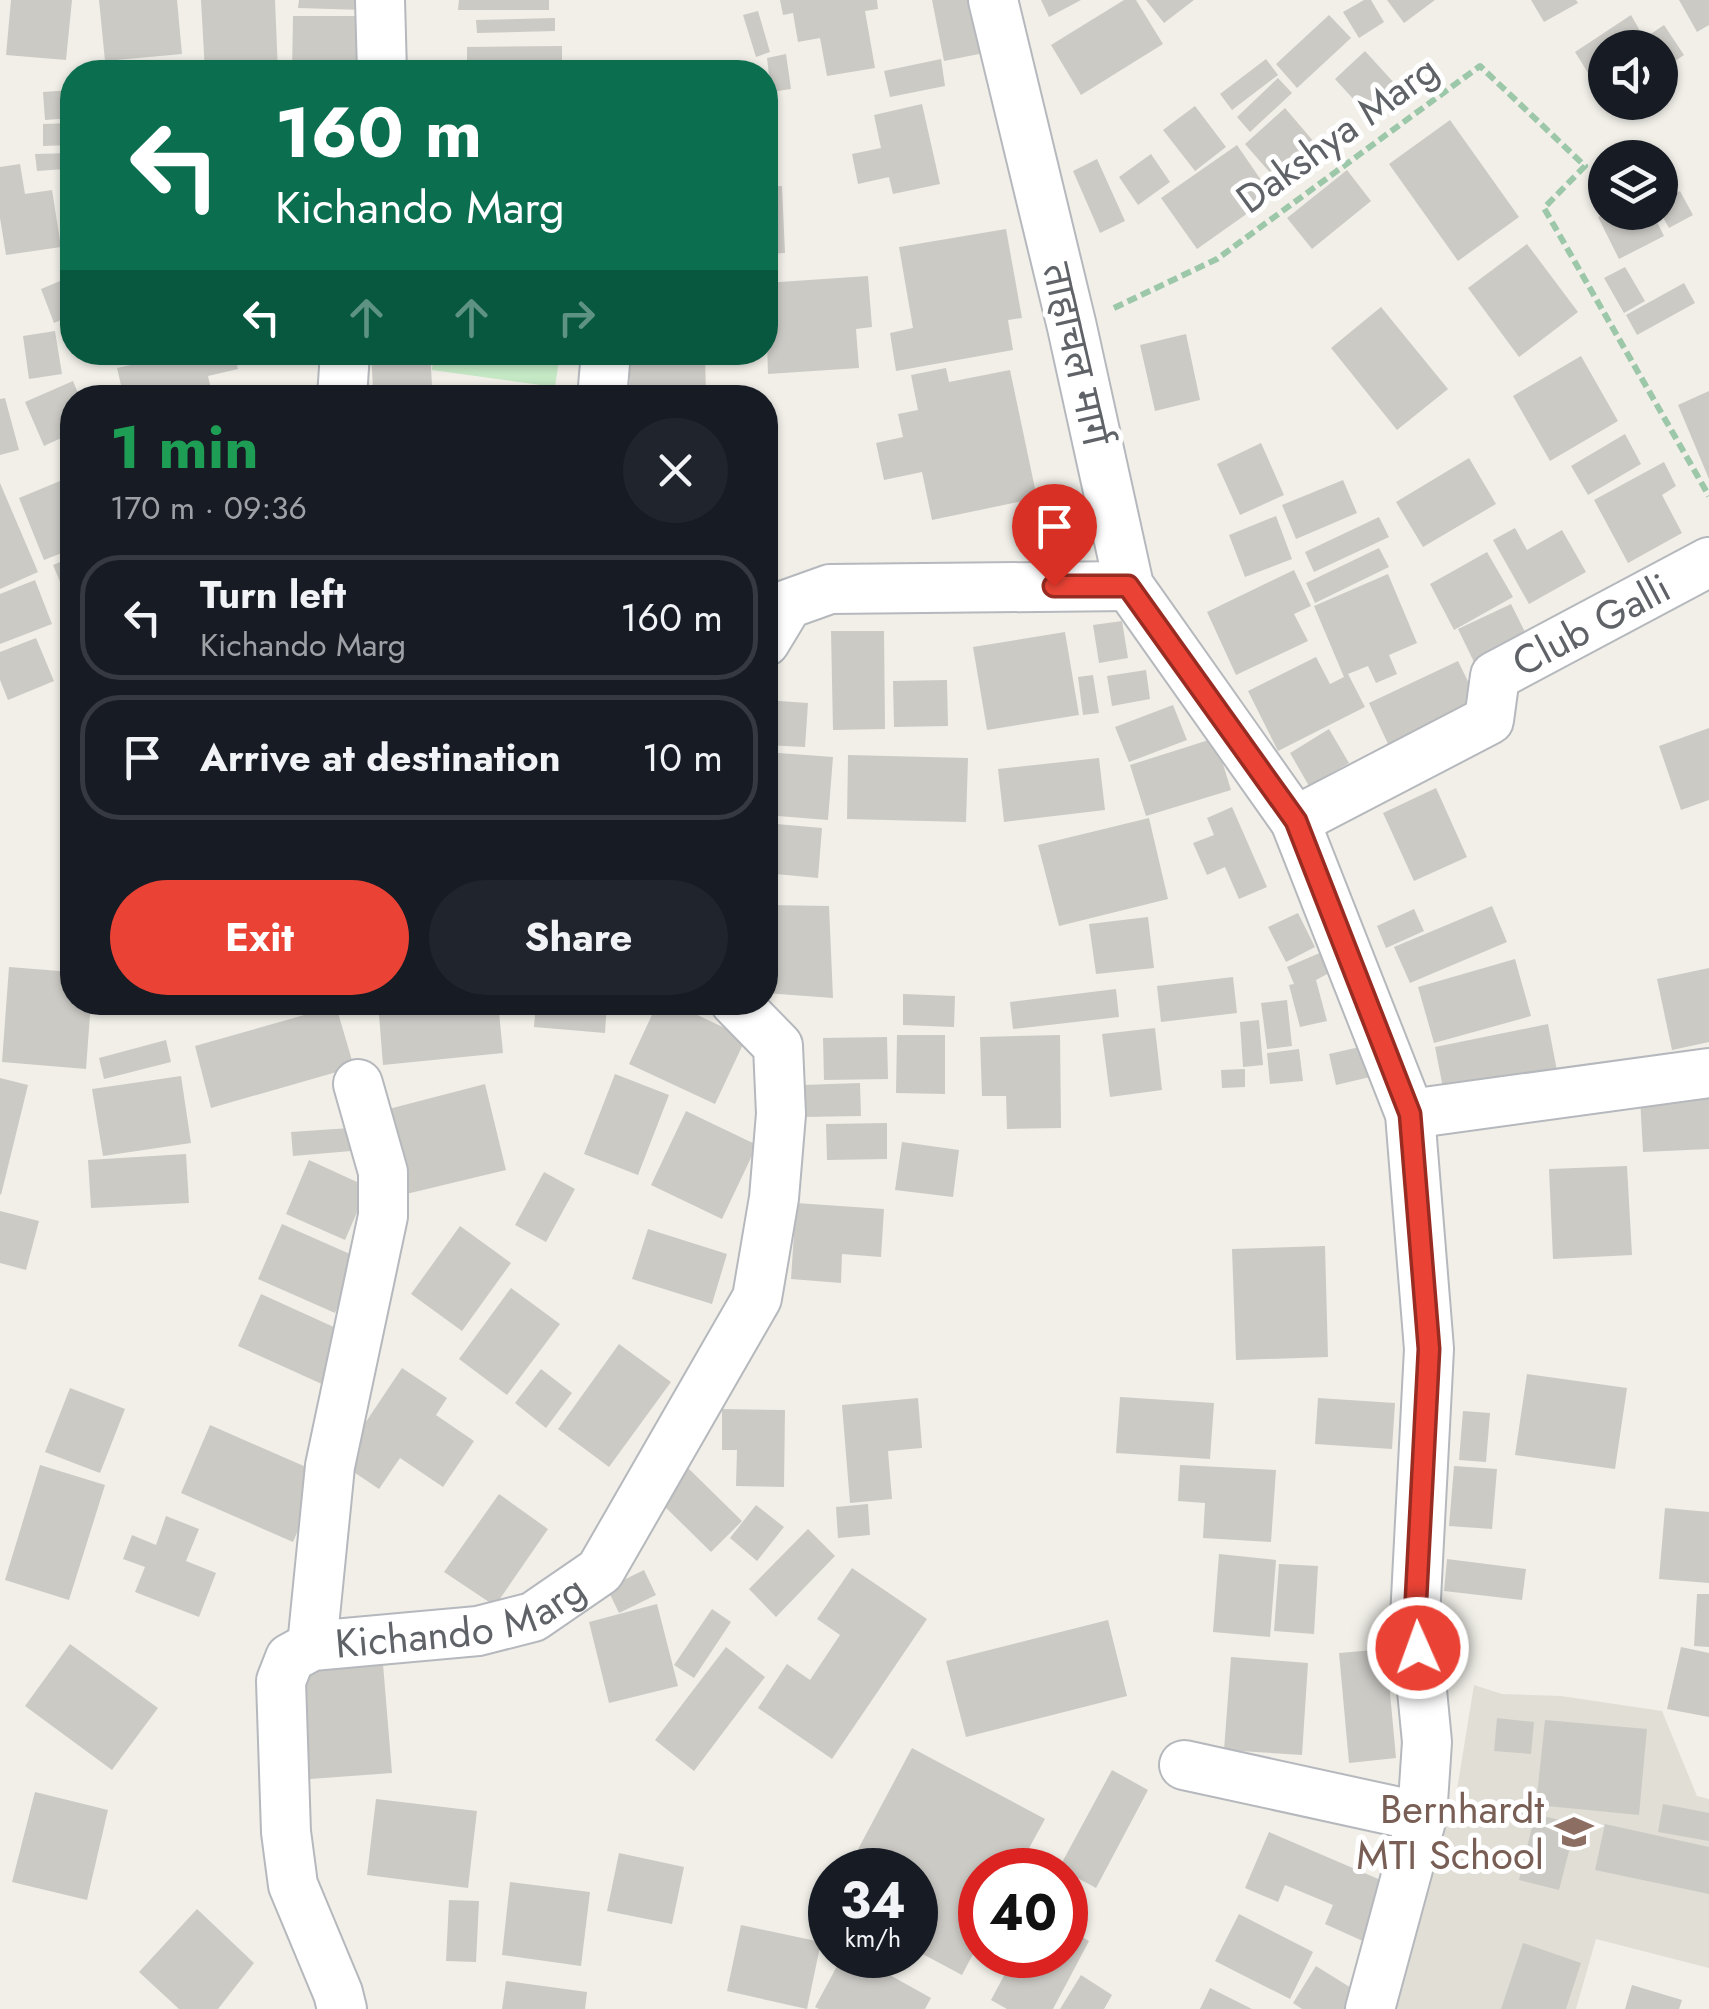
<!DOCTYPE html>
<meta charset="utf-8">
<style>
:root{--surface:#171b24;--page:#20242c;--text:#f1f3f6;--muted:#9ea1a6;--line:#363941;--accent:#ea4335}
body{margin:0;font-family:Jost,"Noto Sans Devanagari",sans-serif;background:var(--page);color:var(--text);height:100vh;display:flex;flex-direction:column;font-size:38px;white-space:nowrap}
*{box-sizing:border-box;margin:0}
p{font-size:32px;color:var(--muted)}
.icon{flex:none;width:55px;height:55px;fill:none;stroke:currentColor;stroke-width:2;stroke-linecap:round;stroke-linejoin:round}
.map{position:relative;flex:1;overflow:hidden}
.details{position:absolute;left:60px;top:385px;width:718px;height:630px;display:flex;flex-direction:column;background:var(--surface);border-radius:40px;box-shadow:0 2px 8px #0004}
.details>*{flex:none}
.guide{position:absolute;left:60px;top:60px;width:718px;height:305px;border-radius:40px;box-shadow:0 2px 8px #0004;background:#0b6e4f;color:#fff;overflow:hidden}
.controls{position:absolute;left:1588px;top:30px;display:grid;gap:20px}
.controls a{display:grid;place-items:center;width:90px;height:90px;border-radius:50%;background:var(--surface);box-shadow:0 2px 8px #0004;font-size:50px}
.speed{position:absolute;left:808px;top:1848px;display:flex;gap:20px;font-size:50px;font-weight:700;text-align:center}
.speed>*{display:grid;place-content:center;width:130px;height:130px;border-radius:50%;background:var(--surface);box-shadow:0 2px 8px #0004;line-height:1}
.speed small{font-size:25px;font-weight:400}
.speed .limit{border:15px solid #d22;background:#fff;color:#111}
.pin{position:absolute;display:grid;place-items:center;width:85px;height:85px;color:#fff;margin:-102px -42px;border-radius:50% 50% 50% 0;rotate:-45deg;box-shadow:0 0 10px #0007}
.pin .icon{rotate:45deg}
.me{position:absolute;width:110px;margin:-55px;rotate:358deg;stroke-linejoin:round;filter:drop-shadow(0 0 8px #0008)}
.turn{display:flex;align-items:center;gap:35px;height:210px;padding:0 50px;font-size:45px}
.turn .icon{width:130px;height:130px;stroke-width:2.5}
.turn b{display:block;font-size:70px;line-height:85px}
.lanes{display:flex;align-items:center;height:95px;padding:0 50px;background:#0003;justify-content:center;gap:50px;direction:ltr}
.lanes .off{opacity:.35}
.round{display:grid;place-items:center;flex:none;width:105px;height:105px;border-radius:52px;background:var(--page)}
.head{display:flex;align-items:center;justify-content:space-between;height:170px;padding:0 50px}
h1{font-size:60px;font-weight:700;line-height:75px;color:#1e9e55}
.cta{display:flex;gap:20px;margin-top:auto;padding:20px 50px}
.cta a{flex:1;height:115px;border-radius:60px;background:var(--accent);color:#fff;font-size:40px;font-weight:700;line-height:115px;text-align:center}
.cta a+a{background:var(--page);color:var(--text)}
ul{padding:0;list-style:none}
li{display:flex;align-items:center;gap:30px;height:125px;margin:0 20px 15px;padding:0 30px;border:5px solid var(--line);border-radius:40px}
li div{flex:1}
li b{display:block;font-size:38px}
li em{font-style:normal}
.map>svg:first-child{display:block}
</style>
<div class="map">
<svg width="1709" height="2009" viewBox="0 0 1709 2009">
<rect width="100%" height="100%" fill="#f1efe8"/>
<path fill="#e1ded6" d="M1474,1685L1502,1694L1561,1696L1662,1711L1697,1796L1709,1799V1968L1596,1939L1576,2009H1378L1423,1862L1455,1802Z"/>
<path fill="#c5e8c5" d="M434,353H560L555,387L432,370Z"/>
<path fill="#cccac5" d="M11,0H72L66,60L6,55Z
M99,0H177L182,54L105,61Z
M201,0H275L278,72H205Z
M299,0H363L362,10L298,8Z
M459,0H549V10H458Z
M780,0H877L878,9L865,11L875,68L827,76L820,38L798,42L793,13L783,15Z
M932,0H973L984,53L944,61Z
M1041,0H1081L1049,17Z
M1124,0H1136L1163,44L1081,95L1051,45Z
M1146,0H1194L1164,23Z
M1364,0H1371L1384,22L1359,38L1343,12Z
M1387,0H1435L1404,23Z
M1531,0H1576L1578,3L1544,22Z
M1679,0H1709V25L1697,32Z
M758,11L770,52L756,57L743,15Z
M1329,15L1351,38L1297,88L1276,64Z
M1631,15L1643,36L1626,48H1605V61L1588,73L1575,52Z
M293,16H371L370,72H292Z
M555,18V31L477,33L476,20Z
M1664,25L1684,55L1660,71V48H1630Z
M562,46V72H467V47Z
M1365,51L1396,85L1366,113L1335,79Z
M786,54L791,89L771,92L767,58Z
M941,59L945,86L890,97L884,71Z
M1266,59L1278,75L1232,110L1220,94Z
M414,63L441,64V72H414Z
M1605,65V89L1594,73Z
M1278,78L1292,93L1250,132L1237,117Z
M72,90V118L45,120L43,92Z
M922,104L940,184L893,194L889,177L858,184L852,154L881,148L874,115Z
M1195,106L1226,147L1195,171L1163,130Z
M1285,108L1326,156L1286,191L1245,144Z
M1450,120L1519,217L1458,261L1389,164Z
M72,123V145L43,146V124Z
M1237,145L1272,196L1197,249L1161,198Z
M72,153V200H67L65,169L37,171L35,154Z
M1151,154L1170,182L1138,205L1119,177Z
M1097,159L1125,221L1100,233L1073,171Z
M20,164L25,194L52,190L61,247L6,255L0,218V167Z
M1347,170L1371,201L1312,249L1287,218Z
M782,186L785,253L765,254V187Z
M1680,191L1693,215L1669,228L1660,212V202Z
M1607,212H1652L1664,236L1619,259L1598,217Z
M1006,229L1022,318L1008,320L1013,350L896,371L890,333L913,328L899,247Z
M1527,244L1578,312L1519,357L1468,288Z
M1625,267L1645,301L1624,313L1604,278Z
M72,276V315L54,323L41,289Z
M868,276L872,327L856,329L859,368L768,374L765,283Z
M1684,283L1695,303L1637,335L1626,315Z
M1381,307L1448,389L1397,430L1331,348Z
M55,331L62,374L29,379L23,336Z
M1186,334L1200,400L1155,411L1140,345Z
M137,352H234L238,369L208,376L213,398H124L117,368L140,363Z
M371,352H430L432,385L373,389Z
M629,352H705L706,398H630Z
M1581,356L1618,421L1550,461L1513,396Z
M946,368L949,382L1010,370L1037,498L932,520L922,472L884,480L876,443L903,437L898,414L918,410L911,375Z
M73,381L80,398H72V433L44,446L25,402Z
M1709,391V479L1678,405Z
M5,398L19,450L0,455V399Z
M1625,434L1641,464L1588,495L1571,466Z
M1261,443L1284,495L1240,515L1217,464Z
M1469,458L1496,504L1423,547L1396,502Z
M1664,462L1676,486L1662,495L1682,533L1628,563L1594,500Z
M72,476V549L44,560L19,498Z
M1343,480L1357,513L1296,539L1282,505Z
M0,483L38,572L0,589Z
M1276,516L1292,559L1245,577L1229,535Z
M1379,517L1389,537L1314,572L1305,552Z
M1515,528L1527,550L1562,530L1586,572L1529,604L1493,540Z
M1379,548L1389,567L1315,603L1306,583Z
M1487,552L1513,597L1454,630L1430,584Z
M72,557V610L53,565Z
M1294,570L1311,606L1294,614L1308,641L1236,675L1207,612Z
M1388,574L1417,643L1389,655L1397,674L1376,683L1368,666L1348,674L1365,707L1278,751L1248,691L1316,657L1330,684L1344,677L1314,606Z
M35,580L52,624L0,644V594Z
M1511,604L1527,636L1474,662L1458,629Z
M1122,621L1128,658L1099,663L1093,625Z
M831,631H884L885,729L833,730Z
M1065,632L1079,715L987,730L973,647Z
M36,638L54,681L8,700L0,680V652Z
M1458,661L1484,714L1394,757L1369,703Z
M1146,670L1150,699L1112,706L1107,676Z
M1093,675L1099,713L1083,715L1078,677Z
M947,680L948,726L894,727L893,681Z
M765,700L808,703L805,747L765,745Z
M1173,705L1187,740L1129,762L1115,727Z
M1709,728V800L1681,810L1659,746Z
M1329,729L1349,763L1309,786L1290,753Z
M1215,738L1231,790L1146,816L1130,765Z
M765,752L833,757L828,820L765,815Z
M848,755L968,758L966,822L847,819Z
M1099,758L1105,810L1004,822L998,769Z
M1436,788L1467,857L1414,881L1383,813Z
M1232,807L1267,887L1239,899L1225,867L1207,875L1193,843L1214,835L1207,818Z
M1149,818L1168,899L1059,926L1038,845Z
M765,823L822,828L818,878L765,873Z
M765,905L829,906L833,998L765,993Z
M1492,906L1507,942L1410,983L1394,947Z
M1414,909L1424,931L1386,948L1377,926Z
M1298,913L1315,947L1286,962L1268,927Z
M1148,917L1154,968L1096,974L1089,924Z
M1322,952L1331,972L1316,980L1327,1021L1300,1027L1289,985L1294,984L1287,967Z
M1515,959L1531,1016L1434,1043L1418,987Z
M9,967L72,972V1002H91L86,1069L2,1062Z
M1709,968V1042L1672,1050L1657,979Z
M1233,977L1237,1013L1161,1022L1157,986Z
M1116,989L1119,1017L1013,1029L1010,1002Z
M903,994L955,996L954,1027L903,1025Z
M1287,1000L1292,1046L1267,1049L1261,1003Z
M378,1002H498L503,1053L383,1065Z
M536,1002H607L605,1033L534,1027Z
M658,1002H670L746,1038L715,1104L629,1064Z
M336,1006L354,1067L211,1108L195,1046Z
M1259,1020L1263,1065L1243,1067L1240,1022Z
M1548,1024L1558,1076L1445,1098L1435,1047Z
M1155,1028L1162,1090L1110,1097L1102,1034Z
M897,1035H945V1094L896,1093Z
M1060,1035L1061,1128L1007,1129L1006,1096H982L980,1037Z
M887,1037L888,1079L824,1080L823,1038Z
M166,1040L171,1062L104,1079L99,1058Z
M1364,1046L1370,1077L1336,1085L1329,1054Z
M1299,1049L1303,1081L1270,1084L1267,1053Z
M1245,1069V1087L1222,1088L1221,1070Z
M615,1074L669,1095L638,1175L584,1154Z
M181,1076L191,1143L103,1156L92,1089Z
M0,1078L28,1085L1,1195L0,1194Z
M860,1083L861,1116L804,1117L802,1085Z
M485,1084L506,1170L402,1195L381,1111Z
M1709,1095V1149L1643,1152L1640,1098Z
M686,1111L757,1145L722,1219L651,1185Z
M887,1123V1159L827,1160L826,1124Z
M350,1128L351,1151L293,1156L291,1132Z
M902,1142L959,1150L953,1197L895,1190Z
M186,1154L189,1203L91,1208L88,1160Z
M309,1160L368,1187L345,1240L286,1214Z
M1627,1166L1632,1255L1553,1259L1549,1169Z
M544,1172L575,1189L546,1242L515,1225Z
M796,1203L884,1209L881,1257L842,1254L841,1283L791,1279Z
M0,1211L39,1221L26,1270L0,1263Z
M282,1224L359,1258L335,1313L258,1279Z
M460,1226L511,1263L462,1331L411,1294Z
M648,1229L727,1254L712,1304L632,1279Z
M1325,1246L1328,1357L1236,1360L1232,1249Z
M511,1288L560,1324L507,1395L459,1359Z
M261,1294L347,1333L324,1385L238,1346Z
M619,1344L671,1382L609,1467L558,1429Z
M402,1368L447,1398L436,1415L474,1441L443,1487L400,1458L379,1489L339,1462Z
M541,1369L572,1393L546,1428L515,1403Z
M1527,1374L1627,1388L1615,1469L1515,1455Z
M70,1388L125,1409L100,1473L45,1452Z
M1120,1397L1214,1403L1210,1459L1116,1453Z
M918,1398L922,1448L888,1451L892,1499L850,1503L842,1405Z
M1318,1398L1395,1403L1392,1449L1315,1444Z
M722,1409L785,1410L784,1487L736,1486L737,1450H722Z
M1463,1411L1490,1413L1486,1462L1459,1460Z
M210,1425L322,1474L293,1542L181,1493Z
M40,1465L105,1485L69,1600L5,1580Z
M1180,1465L1276,1470L1271,1542L1203,1538L1205,1503L1178,1501Z
M1454,1466L1497,1469L1492,1529L1449,1526Z
M688,1468L742,1521L711,1552L657,1499Z
M499,1494L548,1529L495,1606L444,1572Z
M868,1504L870,1535L838,1538L836,1507Z
M756,1505L784,1527L757,1561L730,1538Z
M1665,1508L1709,1512V1583L1659,1579Z
M166,1516L199,1529L186,1561L216,1573L199,1617L135,1592L145,1567L123,1559L132,1535L156,1545Z
M808,1529L835,1556L776,1617L749,1589Z
M1219,1554L1276,1560L1270,1637L1213,1632Z
M1447,1559L1526,1569L1522,1600L1444,1591Z
M1279,1564L1318,1566L1314,1634L1274,1631Z
M852,1568L927,1619L832,1759L758,1708L787,1664L810,1680L840,1635L817,1619Z
M644,1570L656,1595L619,1613L607,1588Z
M1697,1594H1709V1647L1694,1646Z
M657,1604L678,1686L609,1703L589,1622Z
M712,1609L731,1622L694,1678L674,1665Z
M1108,1620L1127,1696L966,1737L946,1661Z
M70,1644L158,1708L112,1770L25,1706Z
M726,1647L765,1677L694,1771L655,1740Z
M1681,1647L1709,1653V1717L1667,1709Z
M1386,1649L1396,1758L1349,1763L1339,1653Z
M1231,1657L1308,1663L1302,1755L1224,1750Z
M383,1664L392,1773L310,1779L302,1670Z
M1497,1718L1534,1722L1531,1754L1494,1751Z
M1545,1720L1647,1729L1639,1815L1536,1805Z
M912,1748L1045,1819L1017,1870H980V1941L962,1975L915,1950V1870H847Z
M1112,1770L1148,1790L1096,1888L1059,1868Z
M35,1792L108,1810L87,1900L12,1882Z
M376,1799L477,1811L468,1888L367,1875Z
M1663,1804L1709,1813V1841L1658,1832Z
M1535,1814L1576,1824L1559,1890L1519,1880Z
M1605,1824L1709,1847V1894L1595,1870Z
M1269,1832L1390,1884L1365,1942L1325,1924L1333,1905L1285,1885L1278,1902L1245,1888Z
M619,1853L684,1867L672,1924L607,1911Z
M510,1882L590,1892L581,1966L502,1955Z
M449,1900L479,1901L476,1962L446,1961Z
M197,1909L254,1963L218,2009H179L139,1972Z
M1239,1914L1313,1952L1290,1999L1215,1961Z
M741,1925L821,1942L807,2009L727,1991Z
M1065,1927L1089,1941L1053,2009H1007L991,2000L1015,1955H1065Z
M1523,1943L1581,1963L1566,2009H1501Z
M843,1955H854L931,1998L925,2009H819L815,2007Z
M1316,1966L1364,1996L1356,2009H1302L1293,2003Z
M1081,1975L1112,1995L1104,2009H1060Z
M506,1981L587,1992L585,2009H502Z
M1632,1985L1682,2000L1679,2009H1625Z
M1210,1988L1252,2009H1200Z"/>
<g fill="none" stroke-linecap="round" stroke-linejoin="round">
<g stroke="#b5b8bc" stroke-width="52">
<g id="minor">
<path d="M380,0L382,72"/>
<path d="M993,0L1072,327L1129,586L1295,821L1410,1114L1429,1349L1415,1618L1427,1742L1422,1817L1370,2009"/>
<path d="M342,398L345,352"/>
<path d="M602,398L606,352"/>
<path d="M765,642L788,604L830,589L1129,586"/>
<path id="s1" d="M1295,821L1489,720L1495,676L1709,562"/>
<path d="M1410,1114L1709,1073"/>
<path d="M312,1646L330,1466L383,1216V1172L358,1084"/>
<path d="M1184,1765L1422,1817"/>
<path id="s2" d="M342,2009L338,1993L293,1885L286,1832L281,1681L290,1658L312,1646L478,1631L533,1617L600,1571L757,1298L774,1198L781,1114L778,1046L735,1002"/>
</g>
</g>
<path stroke="#9cc7a9" stroke-width="6" stroke-dasharray="10 5" stroke-linecap="butt" d="M1114,308L1217,259L1480,66L1585,166L1544,208L1709,496"/>
<use href="#minor" stroke="#fff" stroke-width="48"/>
</g>
<g fill="none" stroke-linecap="round" stroke-linejoin="round">
<g stroke="#982c22" stroke-width="25">
<path id="route" d="M1054,586H1128L1296,821L1410,1114L1429,1349L1415,1618L1418,1648"/>
</g>
<use href="#route" stroke="#ea4335" stroke-width="18"/>
</g>
<defs>
<g id="school-bare" transform="scale(3)"><path d="M0-5L7-2L0 1L-7-2ZM-4 1L0 2.5L4 1V4Q0 6-4 4Z" fill="#8d6e63" stroke="#fff" stroke-width="2.5" paint-order="stroke"/></g>
</defs>
<g fill-rule="evenodd">
<use href="#school-bare" x="1574" y="1832"/>
</g>
<g text-anchor="middle" dominant-baseline="central" stroke-width="10" stroke-linejoin="round" paint-order="stroke">
<g font-size="40" fill="#5f6368" stroke="#fff">
<text transform="translate(1337 134) rotate(-36)">Dakshya Marg</text>
<text transform="translate(1077 354) rotate(77)">ताहाचल मार्ग</text>
<text stroke="none"><textPath href="#s1" startOffset="372">Club Galli</textPath></text>
<text stroke="none"><textPath href="#s2" startOffset="540">Kichando Marg</textPath></text>
</g>
<g font-size="40" fill="#785e54" stroke="#fff" text-anchor="end">
<text x="1544" y="1809">Bernhardt<tspan x="1544" dy="46">MTI School</tspan></text>
</g>
</g>
</svg>
<div class="controls">
<a><svg class="icon" aria-label="sound" viewBox="0 0 24 24"><path d="M4 9h4l5-4v14l-5-4H4zM17 9q2 3 0 6"/></svg></a>
<a><svg class="icon" aria-label="layers" viewBox="0 0 24 24"><path d="M12 4l9 5-9 5-9-5zM3 14l9 5 9-5"/></svg></a>
</div>
<div class="speed"><div>34<small>km/h</small></div><div class="limit">40</div></div>
<div class="pin" style="left:1054px;top:586px;background:#d93025"><svg class="icon" aria-label="arrive" viewBox="0 0 24 24"><path d="M6 21V4h12l-3 4 3 4H6"/></svg></div>
<svg class="me" style="left:1418px;top:1648px" viewBox="-20 -20 40 40"><circle r="17" fill="#ea4335" stroke="#fff" stroke-width="3"/><path d="M0-11L8 9 0 5-8 9z" fill="#fff"/></svg>
<div class="guide">
<div class="turn"><svg class="icon" aria-label="left" viewBox="0 0 24 24"><path d="M17 20v-9H6M10 6l-5 5 5 5"/></svg><div><b>160 m</b>Kichando Marg</div></div>
<div class="lanes"><svg class="icon" aria-label="left" viewBox="0 0 24 24"><path d="M17 20v-9H6M10 6l-5 5 5 5"/></svg><svg class="icon off" aria-label="ahead" viewBox="0 0 24 24"><path d="M12 20V5M6 11l6-6 6 6"/></svg><svg class="icon off" aria-label="ahead" viewBox="0 0 24 24"><path d="M12 20V5M6 11l6-6 6 6"/></svg><svg class="icon off" aria-label="right" viewBox="0 0 24 24"><path d="M7 20v-9h11M14 6l5 5-5 5"/></svg></div>
</div>
<section class="details">
<div class="head"><div><h1>1 min</h1><p>170 m · 09:36</p></div><a class="round"><svg class="icon" aria-label="close" viewBox="0 0 24 24"><path d="M6 6l12 12M18 6L6 18"/></svg></a></div>
<ul>
<li><svg class="icon" aria-label="left" viewBox="0 0 24 24"><path d="M17 20v-9H6M10 6l-5 5 5 5"/></svg><div><b>Turn left</b><p>Kichando Marg</p></div><em>160 m</em></li>
<li><svg class="icon" aria-label="arrive" viewBox="0 0 24 24"><path d="M6 21V4h12l-3 4 3 4H6"/></svg><div><b>Arrive at destination</b></div><em>10 m</em></li>
</ul>
<div class="cta"><a>Exit</a><a>Share</a></div>
</section>
</div>
